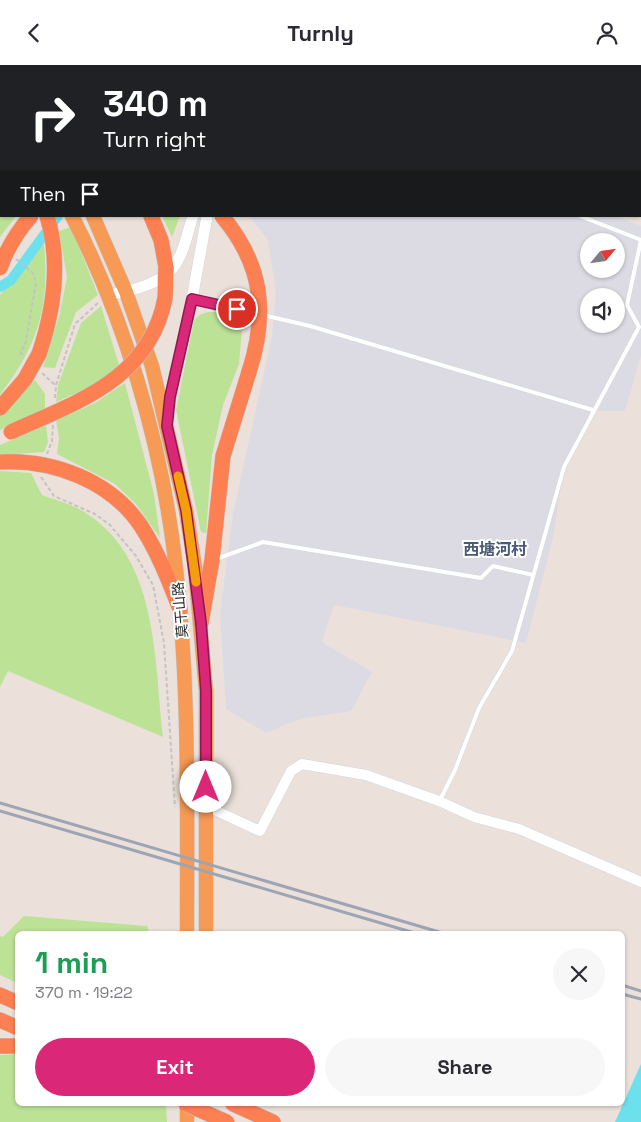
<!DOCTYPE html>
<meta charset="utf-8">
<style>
:root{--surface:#fff;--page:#f7f7f7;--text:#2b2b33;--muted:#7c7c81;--accent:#db2777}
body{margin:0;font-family:"Space Grotesk","Noto Sans SC",sans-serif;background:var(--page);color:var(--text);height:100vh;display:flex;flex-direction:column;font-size:19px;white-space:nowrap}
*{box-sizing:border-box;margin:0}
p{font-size:16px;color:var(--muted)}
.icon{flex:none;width:28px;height:28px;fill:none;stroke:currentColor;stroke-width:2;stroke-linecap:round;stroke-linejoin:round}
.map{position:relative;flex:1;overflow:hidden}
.details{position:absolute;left:15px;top:866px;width:610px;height:175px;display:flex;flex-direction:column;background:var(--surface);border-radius:8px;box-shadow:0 1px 4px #0004}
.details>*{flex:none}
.hud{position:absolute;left:0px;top:0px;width:641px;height:152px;box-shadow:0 1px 4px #0004;background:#202124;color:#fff;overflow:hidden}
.needle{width:32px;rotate:61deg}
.fabs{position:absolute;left:580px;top:168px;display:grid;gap:10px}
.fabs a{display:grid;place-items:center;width:45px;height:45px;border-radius:50%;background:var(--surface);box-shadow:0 1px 4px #0004;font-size:25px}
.pin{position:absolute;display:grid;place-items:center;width:42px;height:42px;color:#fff;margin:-21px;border:2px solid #fff;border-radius:50%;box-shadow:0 1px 5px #0007}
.me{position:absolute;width:55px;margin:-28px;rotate:0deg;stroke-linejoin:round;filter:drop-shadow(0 0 4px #0008)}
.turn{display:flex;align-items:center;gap:18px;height:105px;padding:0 20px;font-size:22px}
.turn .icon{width:65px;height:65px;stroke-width:2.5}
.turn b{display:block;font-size:35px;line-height:42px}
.then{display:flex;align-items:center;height:48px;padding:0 20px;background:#0003;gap:10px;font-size:19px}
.round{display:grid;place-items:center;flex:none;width:52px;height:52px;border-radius:26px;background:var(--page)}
.summary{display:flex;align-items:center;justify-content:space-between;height:85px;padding:0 20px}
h1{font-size:30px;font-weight:700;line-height:38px;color:#1e9e55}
.cta{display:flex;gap:10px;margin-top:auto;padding:10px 20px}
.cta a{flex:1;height:58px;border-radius:30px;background:var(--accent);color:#fff;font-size:20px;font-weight:700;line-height:58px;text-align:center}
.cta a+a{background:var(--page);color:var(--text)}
header{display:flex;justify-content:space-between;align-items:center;height:65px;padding:0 20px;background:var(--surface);font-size:22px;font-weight:700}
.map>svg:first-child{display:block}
</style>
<header><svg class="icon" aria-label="back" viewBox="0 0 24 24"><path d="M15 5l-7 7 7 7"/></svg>Turnly<svg class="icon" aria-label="person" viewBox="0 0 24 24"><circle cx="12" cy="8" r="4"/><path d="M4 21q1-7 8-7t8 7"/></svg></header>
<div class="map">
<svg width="641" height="1057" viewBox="0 0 641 1057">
<rect width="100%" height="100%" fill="#ebe1da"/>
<path fill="#dcdbe3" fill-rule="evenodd" d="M259,0H499L500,1H259Z
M249,151H616L641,161V291L625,346H593L564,402L553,473L526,578L334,540L322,577L372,607L351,646L299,654L266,668L226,644L220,549L233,449L272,271L276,227L268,175ZM589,176H616V204H589ZM589,231H616V259H589Z"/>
<path fill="#bce296" d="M0,39L1,151H16L0,172Z
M162,151H180L172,172Z
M71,162L98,230L76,247L55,303L43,302L60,248L67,212L59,166Z
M44,179C50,242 38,280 0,330V230Z
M101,241L119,300L98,318L56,337L58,320L81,258Z
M208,247H221L243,252L239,299L223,340L212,390L206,468L201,467L176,345L194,256L199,250Z
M35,315L45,329V343L0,365V350Z
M125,318L154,429L160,473L136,439L115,419L57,389L59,373L56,355L95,338Z
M46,360L48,377L44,387L0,390V380Z
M0,406L31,408L42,430C54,435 69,438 81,445C159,490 154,594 163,672L8,606L0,622Z
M24,851L147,861L150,869H18L17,918L0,910V871L3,872Z
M17,989L18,1039H166L167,1057H0V990Z"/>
<path fill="#6ce0ed" d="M641,999V1057H615Z"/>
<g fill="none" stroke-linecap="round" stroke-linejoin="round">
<path stroke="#6ce0ed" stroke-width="10" d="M0,222L11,215L58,151"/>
<g stroke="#cfd6e1" stroke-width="5">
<path id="service" d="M61,0L62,1
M445,1L446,0
M580,151L641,175
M194,234L256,248
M263,250L310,261L593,345
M216,494L263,477L481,513L493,501L533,510
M440,735L455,705L479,643L512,586L564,402L639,262L627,240L641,175"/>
</g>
<g stroke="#cfd6e1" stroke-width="11">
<path id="tertiary" d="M206,741L260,766L291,706L302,699L366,710L439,736L474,752L519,764L641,817"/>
</g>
<g stroke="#cfd6e1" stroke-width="12">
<path id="secondary" d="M236,1V0
M107,230C131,226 166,219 178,195C185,183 188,165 193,151
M168,359L170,332L192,234L207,151"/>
</g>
<g stroke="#c3c3c3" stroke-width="15">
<path id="trunk" d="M19,0L20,1
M33,0L34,1
M0,22L1,25
M72,151C124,252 160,374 174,487C190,613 187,741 187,869
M93,151L126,227L152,301L186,445L195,502L206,626V869
M187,1039V1057"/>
</g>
<g stroke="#c3c3c3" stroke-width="16">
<path id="motorway" d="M151,151L161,175L166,202
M39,289C54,245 61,197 47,151
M0,343L14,327
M0,397C53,394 111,416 141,461C158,487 169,516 180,544
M201,558L212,495L223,391L249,307
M0,930L18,938
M0,955L18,963
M0,981H18
M233,1039L273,1057"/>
</g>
<path stroke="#c3c3c3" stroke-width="2" stroke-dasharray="4 2.5" stroke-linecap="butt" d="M16,194L33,208L36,218L25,280L20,287L24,291
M42,308L55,320
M55,333L56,320L75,259L98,238
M47,389L52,376L53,360
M41,412L54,431L95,449L110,460L136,491L153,520L164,578L175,742"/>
<use href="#service" stroke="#fff" stroke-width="4"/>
<use href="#tertiary" stroke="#fff" stroke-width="10"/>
<use href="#secondary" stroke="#fff" stroke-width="11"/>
<use href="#trunk" stroke="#f69a56" stroke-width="14"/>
<use href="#motorway" stroke="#fd8053" stroke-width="15"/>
<path stroke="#9da4b3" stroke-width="3" d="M0,738L446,869
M0,746L418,869
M622,920L641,926
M622,929L641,934"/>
<g stroke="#c3c3c3" stroke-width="16" stroke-linecap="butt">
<path id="motorway-bridge" d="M222,151C263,200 268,248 249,307
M0,203C7,183 17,167 31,151
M14,327L25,314L39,289
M11,367C77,337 150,314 165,233C166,223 165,212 166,202
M186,1039L227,1057"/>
</g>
<use href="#motorway-bridge" stroke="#fd8053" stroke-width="15"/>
</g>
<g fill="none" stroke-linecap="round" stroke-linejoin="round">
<g stroke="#8e194d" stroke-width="12">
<path id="route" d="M206,722V626L201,558L186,445L167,361L170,332L192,234L237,244"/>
</g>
<use href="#route" stroke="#db2777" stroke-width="9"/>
<path stroke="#f59e0b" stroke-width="9" d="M178,411L186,445L196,517"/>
</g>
<g text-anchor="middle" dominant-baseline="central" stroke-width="4" stroke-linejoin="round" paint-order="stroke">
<g font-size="14" fill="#282828" stroke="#fff">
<text transform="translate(180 545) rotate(-95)">莫干山路</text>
</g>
<g font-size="16" font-weight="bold" fill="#495978" stroke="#fff">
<text x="495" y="484">西塘河村</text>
</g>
</g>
</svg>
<div class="fabs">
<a><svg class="needle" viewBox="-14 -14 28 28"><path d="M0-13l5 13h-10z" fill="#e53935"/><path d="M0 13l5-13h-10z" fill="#7c7c81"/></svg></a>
<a><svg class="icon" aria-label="sound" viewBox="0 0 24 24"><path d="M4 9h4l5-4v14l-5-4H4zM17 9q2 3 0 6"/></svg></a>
</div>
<div class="pin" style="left:237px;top:244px;background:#d93025"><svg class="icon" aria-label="arrive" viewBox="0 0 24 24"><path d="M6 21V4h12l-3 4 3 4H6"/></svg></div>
<svg class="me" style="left:206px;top:722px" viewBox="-20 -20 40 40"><circle r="19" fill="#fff"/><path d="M0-13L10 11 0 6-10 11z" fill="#db2777"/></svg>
<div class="hud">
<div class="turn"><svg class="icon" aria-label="right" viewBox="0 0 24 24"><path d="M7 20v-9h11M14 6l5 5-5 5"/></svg><div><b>340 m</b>Turn right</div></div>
<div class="then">Then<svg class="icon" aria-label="arrive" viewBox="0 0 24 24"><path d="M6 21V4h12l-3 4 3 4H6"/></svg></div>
</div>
<section class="details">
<div class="summary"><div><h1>1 min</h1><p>370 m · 19:22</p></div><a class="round"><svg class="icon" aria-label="close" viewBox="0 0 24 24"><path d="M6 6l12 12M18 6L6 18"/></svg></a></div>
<div class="cta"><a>Exit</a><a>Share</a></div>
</section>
</div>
